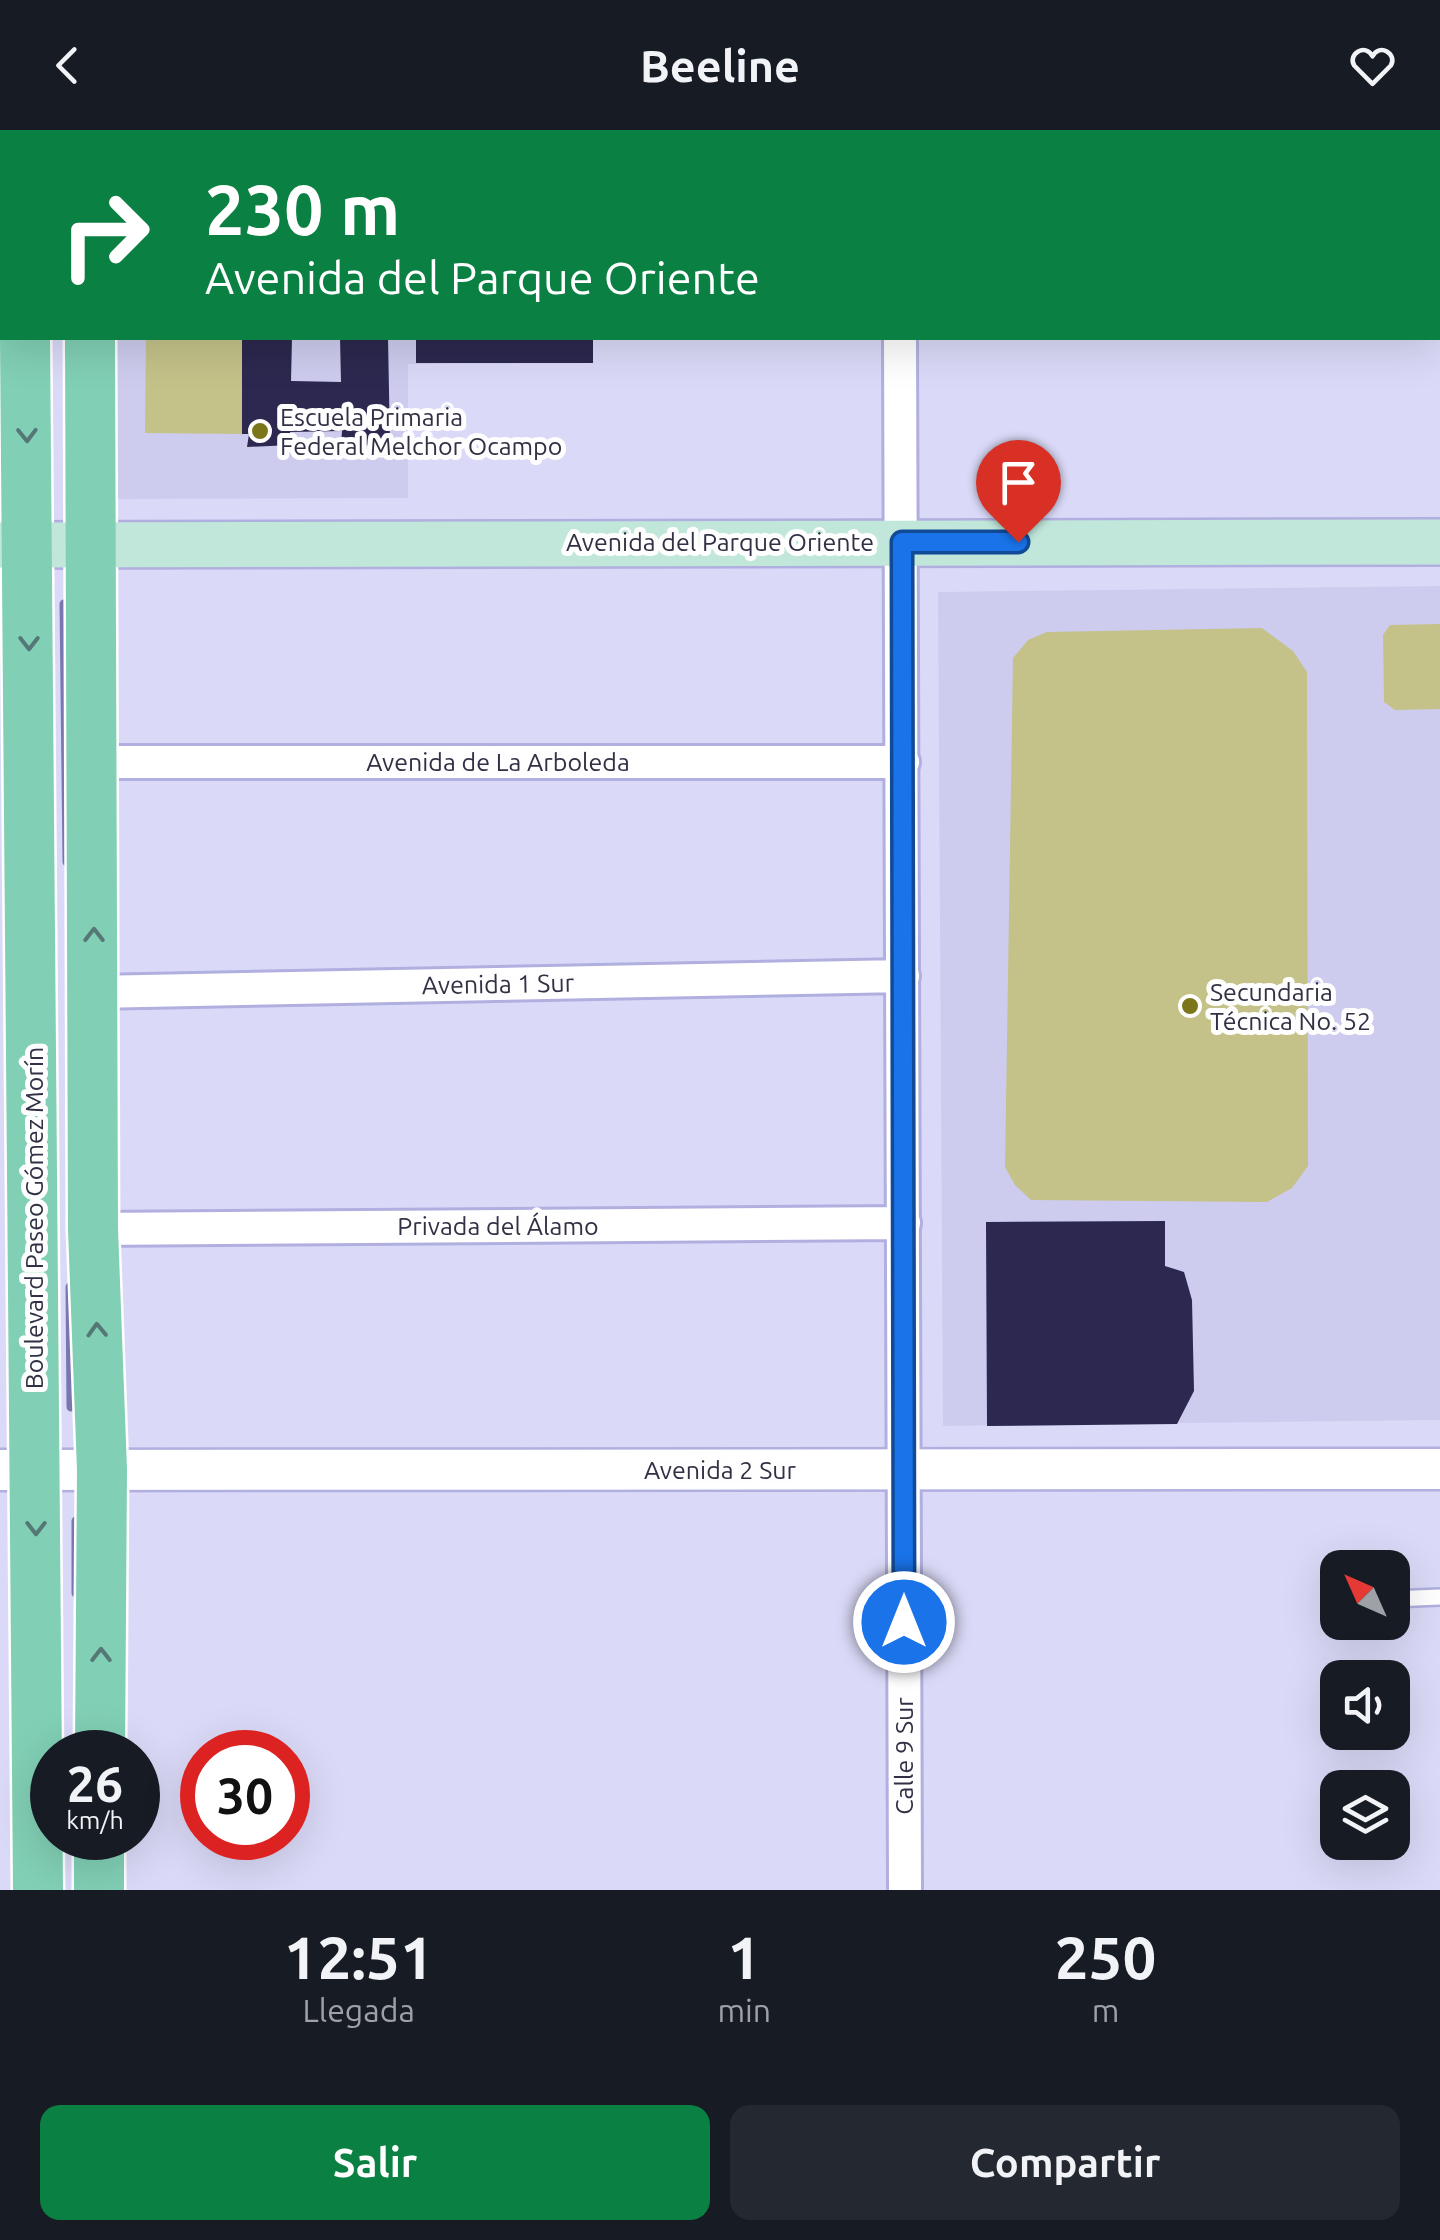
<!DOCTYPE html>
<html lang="es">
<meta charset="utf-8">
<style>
:root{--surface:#171b24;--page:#242831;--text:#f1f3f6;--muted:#9ea1a6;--accent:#0b8043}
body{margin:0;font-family:Ubuntu,sans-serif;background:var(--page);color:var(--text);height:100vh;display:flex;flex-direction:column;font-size:38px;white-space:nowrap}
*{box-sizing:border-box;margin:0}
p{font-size:32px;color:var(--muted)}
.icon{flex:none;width:55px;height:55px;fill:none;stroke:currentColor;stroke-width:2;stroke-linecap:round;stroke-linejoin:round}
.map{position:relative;height:1760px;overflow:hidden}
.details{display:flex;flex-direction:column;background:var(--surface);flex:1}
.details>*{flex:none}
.hud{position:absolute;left:0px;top:0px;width:1440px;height:210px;box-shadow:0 10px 40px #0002;background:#0b8043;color:#fff;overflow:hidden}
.needle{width:65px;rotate:315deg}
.buttons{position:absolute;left:1320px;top:1420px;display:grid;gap:20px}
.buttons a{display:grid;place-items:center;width:90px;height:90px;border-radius:20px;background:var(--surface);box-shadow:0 10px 40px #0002;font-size:50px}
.speed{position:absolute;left:30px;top:1600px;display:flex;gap:20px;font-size:50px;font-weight:700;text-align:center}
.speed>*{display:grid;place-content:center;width:130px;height:130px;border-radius:50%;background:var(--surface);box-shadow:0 10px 40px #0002;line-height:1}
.speed small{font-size:25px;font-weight:400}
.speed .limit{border:15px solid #d22;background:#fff;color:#111}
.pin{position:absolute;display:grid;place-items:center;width:85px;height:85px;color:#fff;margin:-102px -42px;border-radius:50% 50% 50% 0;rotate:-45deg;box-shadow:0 0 10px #0007}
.pin .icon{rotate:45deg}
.me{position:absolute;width:110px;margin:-55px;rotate:0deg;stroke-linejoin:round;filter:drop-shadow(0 0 8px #0008)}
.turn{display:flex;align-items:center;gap:35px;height:210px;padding:0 40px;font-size:45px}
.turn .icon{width:130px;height:130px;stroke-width:2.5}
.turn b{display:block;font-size:70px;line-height:85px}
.eta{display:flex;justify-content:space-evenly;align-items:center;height:170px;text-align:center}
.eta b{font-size:60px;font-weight:600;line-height:70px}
.action{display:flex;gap:20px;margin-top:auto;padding:20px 40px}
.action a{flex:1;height:115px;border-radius:20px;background:var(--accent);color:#fff;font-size:40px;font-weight:600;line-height:115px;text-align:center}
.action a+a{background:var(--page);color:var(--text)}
header{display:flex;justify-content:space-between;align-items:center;height:130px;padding:0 40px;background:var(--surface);font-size:45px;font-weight:600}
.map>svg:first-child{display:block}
</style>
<header><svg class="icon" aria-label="back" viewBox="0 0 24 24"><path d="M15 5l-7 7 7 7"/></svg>Beeline<svg class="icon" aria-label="heart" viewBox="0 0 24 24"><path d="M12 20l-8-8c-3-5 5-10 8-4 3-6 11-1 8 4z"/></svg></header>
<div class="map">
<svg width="1440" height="1760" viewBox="0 0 1440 1760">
<rect width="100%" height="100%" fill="#dadaf8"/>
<path fill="#cdccee" d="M113,208H593V233L408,234V368L113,369Z
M1440,456V1290L943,1296L938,462Z"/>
<path fill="#c4c289" d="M146,208H242V304L145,303Z
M1440,494V579L1395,580L1384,572L1383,505L1390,495Z
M1262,498L1293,521L1307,542L1308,1036L1292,1058L1267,1072L1031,1070L1015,1055L1005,1037L1013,528L1028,510L1047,502Z"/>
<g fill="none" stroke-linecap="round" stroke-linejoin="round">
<path stroke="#7a77b0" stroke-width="9" d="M64,474L67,732
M70,1157L71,1277
M76,1391V1463"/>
</g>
<path fill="#2c284f" d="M242,208H292L291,251L341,252L340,208H388L390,315L341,316L342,301L290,302L291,315L247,317L249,304H242Z
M416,208H593V233H416Z
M1165,1091V1136L1184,1142L1192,1170L1194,1261L1177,1294L987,1296L986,1092Z"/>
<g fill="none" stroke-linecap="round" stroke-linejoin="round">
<g stroke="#b0afdf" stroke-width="20">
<path id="service" d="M1392,1469L1440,1467"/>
</g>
<g stroke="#b0afdf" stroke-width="38">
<path id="minor" d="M896,0V2
M1122,0V2
M1438,78H1440
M900,208L905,1760
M94,632H903
M94,862L903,846
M93,1099L904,1093"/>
</g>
<g stroke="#b0afdf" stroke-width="45">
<path id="tertiary" d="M0,1340L1440,1339"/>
</g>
<g stroke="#b0afdf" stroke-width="50">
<path id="secondary" d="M0,415L1440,412"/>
</g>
<g stroke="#fff" stroke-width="55">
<path id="primary" d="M21,0V2
M86,0V2
M25,208L38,1760
M90,208L93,1099L102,1340L100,1622
M99,1760V1708"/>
</g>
<use href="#service" stroke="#fff" stroke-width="15"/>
<use href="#minor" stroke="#fff" stroke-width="32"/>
<use href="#tertiary" stroke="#fff" stroke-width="40"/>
<use href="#secondary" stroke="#c0e7da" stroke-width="45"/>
<use href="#primary" stroke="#81cfb5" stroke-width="50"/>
</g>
<defs><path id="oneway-chevron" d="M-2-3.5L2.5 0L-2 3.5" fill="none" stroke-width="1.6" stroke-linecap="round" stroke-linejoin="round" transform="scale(2.5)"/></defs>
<g stroke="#557877">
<use href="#oneway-chevron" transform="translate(27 305) rotate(89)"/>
<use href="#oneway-chevron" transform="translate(29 513) rotate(90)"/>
<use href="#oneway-chevron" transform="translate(94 805) rotate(-90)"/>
<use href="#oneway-chevron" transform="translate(97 1200) rotate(-92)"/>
<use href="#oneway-chevron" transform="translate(36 1398) rotate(90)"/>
<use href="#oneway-chevron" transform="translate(101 1525) rotate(-90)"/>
</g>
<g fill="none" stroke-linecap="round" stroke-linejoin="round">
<g stroke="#114b97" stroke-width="25">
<path id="route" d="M904,1492L902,412H1018"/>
</g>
<use href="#route" stroke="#1a73e8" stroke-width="18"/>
</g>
<g fill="#7c761a" stroke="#fefefe" stroke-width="4">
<circle cx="260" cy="301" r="10"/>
<circle cx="1190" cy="876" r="10"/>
</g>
<g text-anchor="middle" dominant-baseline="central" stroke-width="10" stroke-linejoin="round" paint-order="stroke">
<g font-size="25" fill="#313044" stroke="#fefefe" text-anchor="start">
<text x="280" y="287">Escuela Primaria<tspan x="280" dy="29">Federal Melchor Ocampo</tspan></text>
<text x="1210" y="862">Secundaria<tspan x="1210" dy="29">Técnica No. 52</tspan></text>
</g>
<g font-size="25" fill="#313044" stroke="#fefefe">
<text x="720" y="412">Avenida del Parque Oriente</text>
<text x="498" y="632">Avenida de La Arboleda</text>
<text transform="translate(498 854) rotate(-1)">Avenida 1 Sur</text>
<text transform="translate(34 1088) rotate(-90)">Boulevard Paseo Gómez Morín</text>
<text x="498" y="1096">Privada del Álamo</text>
<text x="720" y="1340">Avenida 2 Sur</text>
<text transform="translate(904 1626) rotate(-90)">Calle 9 Sur</text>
</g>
</g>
</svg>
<div class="buttons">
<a><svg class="needle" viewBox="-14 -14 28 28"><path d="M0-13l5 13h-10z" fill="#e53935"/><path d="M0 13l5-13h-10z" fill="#9ea1a6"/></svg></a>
<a><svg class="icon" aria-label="sound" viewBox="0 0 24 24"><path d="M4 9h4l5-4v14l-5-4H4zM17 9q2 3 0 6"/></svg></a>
<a><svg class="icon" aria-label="layers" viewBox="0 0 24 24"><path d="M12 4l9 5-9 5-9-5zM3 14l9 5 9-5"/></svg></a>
</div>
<div class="speed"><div>26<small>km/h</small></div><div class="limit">30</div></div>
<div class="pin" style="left:1018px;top:412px;background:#d93025"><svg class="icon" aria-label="arrive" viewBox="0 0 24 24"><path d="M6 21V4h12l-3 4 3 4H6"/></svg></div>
<svg class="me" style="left:904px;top:1492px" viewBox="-20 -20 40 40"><circle r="17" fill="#1a73e8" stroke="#fff" stroke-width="3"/><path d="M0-11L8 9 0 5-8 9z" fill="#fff"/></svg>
<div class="hud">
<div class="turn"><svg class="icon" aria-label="right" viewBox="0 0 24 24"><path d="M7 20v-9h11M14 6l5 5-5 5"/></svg><div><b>230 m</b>Avenida del Parque Oriente</div></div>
</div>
</div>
<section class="details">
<div class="eta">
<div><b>12:51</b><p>Llegada</p></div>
<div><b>1</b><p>min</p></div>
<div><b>250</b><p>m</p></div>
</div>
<div class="action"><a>Salir</a><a>Compartir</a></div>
</section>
